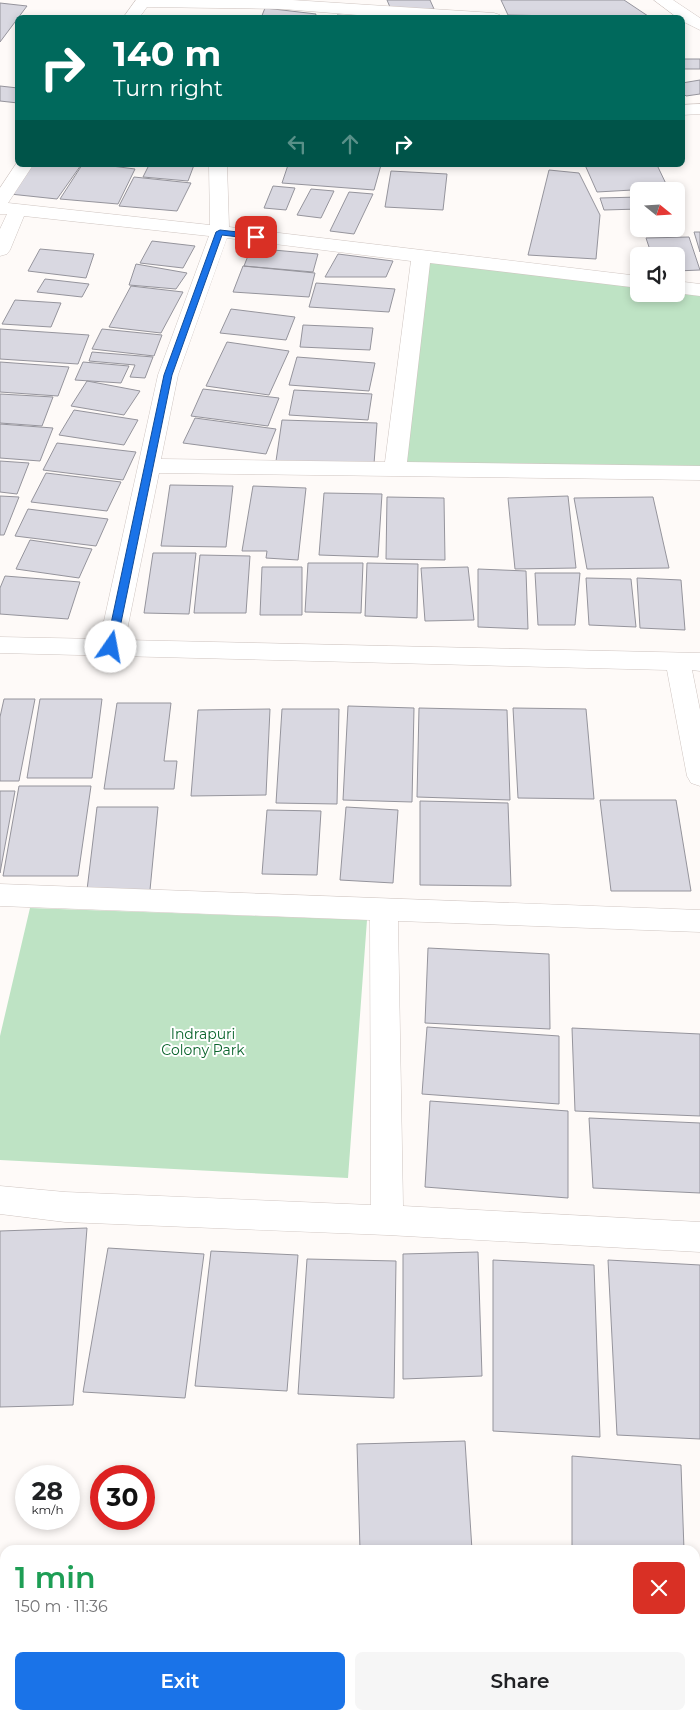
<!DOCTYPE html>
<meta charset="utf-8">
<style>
:root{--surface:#fff;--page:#f6f6f6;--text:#202124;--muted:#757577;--accent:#1a73e8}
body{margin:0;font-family:Montserrat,sans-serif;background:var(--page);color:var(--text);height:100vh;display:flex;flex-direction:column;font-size:19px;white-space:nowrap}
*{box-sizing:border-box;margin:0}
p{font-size:16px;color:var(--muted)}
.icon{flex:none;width:28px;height:28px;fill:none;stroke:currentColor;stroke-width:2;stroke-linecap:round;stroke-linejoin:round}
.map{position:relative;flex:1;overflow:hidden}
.sheet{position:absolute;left:0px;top:1545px;width:700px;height:175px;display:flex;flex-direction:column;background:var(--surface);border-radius:15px 15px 0 0;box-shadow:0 2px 8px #0003}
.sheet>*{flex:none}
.banner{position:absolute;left:15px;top:15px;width:670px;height:152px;border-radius:8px;box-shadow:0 2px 8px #0003;background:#00695c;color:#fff;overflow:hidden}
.needle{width:32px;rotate:108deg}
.tools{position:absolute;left:630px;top:182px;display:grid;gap:10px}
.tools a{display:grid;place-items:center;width:55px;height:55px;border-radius:8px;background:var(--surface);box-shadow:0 2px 8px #0003;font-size:25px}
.speed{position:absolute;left:15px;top:1465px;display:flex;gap:10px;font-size:25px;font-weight:700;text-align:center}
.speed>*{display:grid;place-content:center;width:65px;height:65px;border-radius:50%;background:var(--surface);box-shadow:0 2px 8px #0003;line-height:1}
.speed small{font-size:12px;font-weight:400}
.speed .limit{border:8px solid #d22;background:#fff;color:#111}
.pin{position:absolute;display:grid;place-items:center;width:42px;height:42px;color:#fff;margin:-21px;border-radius:10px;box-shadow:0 2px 8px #0006}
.me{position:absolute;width:55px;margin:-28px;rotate:12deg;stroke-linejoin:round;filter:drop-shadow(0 0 4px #0008)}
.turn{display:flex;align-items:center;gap:18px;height:105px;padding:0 15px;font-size:22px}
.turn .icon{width:65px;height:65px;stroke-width:2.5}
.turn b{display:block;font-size:35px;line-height:42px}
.lanes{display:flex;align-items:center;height:48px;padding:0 15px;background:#0003;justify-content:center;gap:25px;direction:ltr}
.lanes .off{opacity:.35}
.round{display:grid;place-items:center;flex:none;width:52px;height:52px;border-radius:8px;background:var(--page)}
.summary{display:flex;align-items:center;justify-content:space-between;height:85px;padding:0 15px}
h1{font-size:30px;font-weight:600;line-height:38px;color:#1e9e55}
.cta{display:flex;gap:10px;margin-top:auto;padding:10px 15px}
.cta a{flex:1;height:58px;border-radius:8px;background:var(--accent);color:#fff;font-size:20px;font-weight:600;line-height:58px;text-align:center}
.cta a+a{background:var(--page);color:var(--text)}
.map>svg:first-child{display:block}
</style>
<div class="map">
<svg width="700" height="1720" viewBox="0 0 700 1720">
<rect width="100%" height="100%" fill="#fefaf8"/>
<path fill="#bee3c4" d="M421,256L639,282V294H676V287L700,290V473L395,469Z
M30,908L367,920L348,1178L0,1160V1036Z"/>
<path fill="#d9d8e1" stroke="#95949c" d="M387,0H430L434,9L392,12Z
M501,0H624L651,18L508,15Z
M0,3L27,6L0,42Z
M265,8L316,14L315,18H261Z
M337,15L365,17L336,18Z
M682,59H700V69H682Z
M700,80V94L686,96L682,92V83Z
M0,86L18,88V103L0,101Z
M31,165H81L57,199L10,194Z
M82,165H104L135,169L118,204L60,199Z
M149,165H194L188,181L143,177Z
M288,165H381L374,190L282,183Z
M585,165H657L668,188L597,192Z
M549,170L579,173L600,215L596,259L528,255Z
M391,171L447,174L443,210L385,207Z
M134,177L191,183L177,211L119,206Z
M273,186L295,188L286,210L264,208Z
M311,189L334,191L321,218L297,215Z
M349,192L373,194L354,234L330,231Z
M639,197V209L604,210L600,198Z
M694,232H700V252Z
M689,237L700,270L676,271V256H652L646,238Z
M152,241L195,246L183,268L140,263Z
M251,248L318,254L313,272L244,266Z
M40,249L94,254L86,278L28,271Z
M338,254L393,261L386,277H325Z
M136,264L187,273L176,289L129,285Z
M243,266L315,273L309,297L233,292Z
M45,279L89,284L82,297L37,292Z
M316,283L395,289L389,312L309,307Z
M131,286L183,292L161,333L109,327Z
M15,300L61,303L51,327L2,324Z
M231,309L295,317L286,340L220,333Z
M303,325L373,328L370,350L300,347Z
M0,329L89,335L78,364L0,359Z
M102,329L162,335L154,356L92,349Z
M227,342L289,351L269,395L206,386Z
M92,352L153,357L145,378L130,377L135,365L89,361Z
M297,357L375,363L369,391L289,385Z
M0,362L69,367L58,396L0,392Z
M83,362L129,366L121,383L75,380Z
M87,381L140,391L124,415L71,406Z
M203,389L279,398L268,426L191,416Z
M294,390L372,394L368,420L289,415Z
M0,394L53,397L42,426L0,423Z
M74,410L138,420L124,445L59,435Z
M195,418L276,429L266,454L183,443Z
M282,420L377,423L374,464L276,461Z
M0,424L53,428L40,461L0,458Z
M57,443L136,452L123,480L43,470Z
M0,461L29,463L17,494L0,492Z
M46,473L121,482L107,511L31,502Z
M170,485L233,486L226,547L161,546Z
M253,486L306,488L298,560L266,558L267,551H242Z
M324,493L382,494L378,557L319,555Z
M0,496L19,497L4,535H0Z
M568,496L576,568L515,569L508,498Z
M387,497L444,498L445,560L386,559Z
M653,497L669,568L587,569L574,498Z
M28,509L108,519L96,546L15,536Z
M30,540L92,549L79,578L16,569Z
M153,553H196L189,614L144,613Z
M200,555L250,556L246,613H194Z
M308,563H363L361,613L305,612Z
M367,563L418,564L417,618L365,616Z
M262,567H302V615H260Z
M468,567L474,620L425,621L421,568Z
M478,569L526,571L528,629L478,627Z
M535,573H580L575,625H538Z
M5,576L80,582L68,619L0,614V588Z
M586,578L631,579L636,627L589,625Z
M637,578L681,580L685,630L640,628Z
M4,699H35L19,781H0V717Z
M40,699H102L92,778H27Z
M117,703H171L164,761H177L174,789H104Z
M348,706L414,708L412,802L343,800Z
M419,708L507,710L510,800L417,797Z
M513,708L586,709L594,799L518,798Z
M270,709L266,795L191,796L198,710Z
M282,709H339L337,804L276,803Z
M19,786H91L78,876H3Z
M0,791H15L0,873Z
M600,800H676L691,891H611Z
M420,801L508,803L511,886L420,885Z
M97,807H158L150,890H87Z
M346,807L398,810L393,883L340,880Z
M267,810L321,811L317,875L262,874Z
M428,948L549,954L550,1029L425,1023Z
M427,1027L559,1036V1104L422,1094Z
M572,1028L700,1034V1116L575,1111Z
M430,1101L568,1111V1198L425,1187Z
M589,1118L700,1123V1193L593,1188Z
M87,1228L73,1405L0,1407V1231Z
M108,1248L204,1254L185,1398L83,1392Z
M211,1251L298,1255L287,1391L195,1386Z
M478,1252L482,1376L403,1379V1254Z
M307,1259L396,1261L394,1398L298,1394Z
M493,1260L594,1265L600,1437L493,1431Z
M608,1260L700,1265V1439L617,1435Z
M465,1441L472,1550H360L357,1444Z
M572,1456L681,1465L684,1550H572Z"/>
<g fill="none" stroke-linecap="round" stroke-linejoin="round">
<g stroke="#cfc5c1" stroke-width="1">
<path id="minor" d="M136,0H292L494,13L500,15L502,18H395L283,9L147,7L139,18H123Z
M654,0H673L700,18V30L682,21V18H678Z
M700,104V114L682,115V105Z
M18,161V165H33L8,203L210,225L209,165H227L229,227L639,276V288L430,263L407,462L700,466V480L159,473L125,640L700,653V671L692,670L700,710V786L691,783L687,776L667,670L0,653V637L100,639L158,375L209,236L24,216L10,250L7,254L0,256V229L7,214H0V188ZM227,238L411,261L385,462L161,459L178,375Z
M676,281L700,284V296L676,293Z
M0,884L700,910V932L398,921L403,1206L700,1222V1252L387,1235L65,1222L0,1214V1186L65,1192L371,1205L370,920L0,906Z
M333,1715H373L371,1720H331Z
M565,1715H606L608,1720H567Z"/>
</g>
<use href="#minor" fill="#fff" fill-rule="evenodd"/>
</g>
<path fill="#1a73e8" stroke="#114b97" d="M220,230L256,234L260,237L256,239L222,235L172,375L116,647L111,650L106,647L164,375L216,232Z"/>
<g text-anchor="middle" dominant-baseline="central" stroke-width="4" stroke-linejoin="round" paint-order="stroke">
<g font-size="14" fill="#0a642c" stroke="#fff">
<text x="203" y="1034">Indrapuri<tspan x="203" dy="16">Colony Park</tspan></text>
</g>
</g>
</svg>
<div class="tools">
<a><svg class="needle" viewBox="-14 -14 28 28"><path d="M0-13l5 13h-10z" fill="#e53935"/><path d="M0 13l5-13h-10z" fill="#757577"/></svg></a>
<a><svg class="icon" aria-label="sound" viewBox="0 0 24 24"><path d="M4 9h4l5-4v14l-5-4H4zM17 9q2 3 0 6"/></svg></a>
</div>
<div class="speed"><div>28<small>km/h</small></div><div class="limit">30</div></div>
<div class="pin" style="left:256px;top:237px;background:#d93025"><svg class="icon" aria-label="arrive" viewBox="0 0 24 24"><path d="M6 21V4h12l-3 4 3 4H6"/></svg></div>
<svg class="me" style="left:111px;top:647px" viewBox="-20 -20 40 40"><circle r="19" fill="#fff"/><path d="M0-13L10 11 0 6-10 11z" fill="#1a73e8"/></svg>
<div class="banner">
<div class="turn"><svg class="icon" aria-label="right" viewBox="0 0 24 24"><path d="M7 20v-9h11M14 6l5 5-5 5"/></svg><div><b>140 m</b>Turn right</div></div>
<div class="lanes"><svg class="icon off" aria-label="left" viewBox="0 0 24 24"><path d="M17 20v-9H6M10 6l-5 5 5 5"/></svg><svg class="icon off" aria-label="ahead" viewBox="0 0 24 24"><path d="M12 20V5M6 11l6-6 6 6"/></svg><svg class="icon" aria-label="right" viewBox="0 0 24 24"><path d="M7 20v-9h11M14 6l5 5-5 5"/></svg></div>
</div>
<section class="sheet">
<div class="summary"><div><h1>1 min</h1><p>150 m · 11:36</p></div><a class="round" style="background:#d93025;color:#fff"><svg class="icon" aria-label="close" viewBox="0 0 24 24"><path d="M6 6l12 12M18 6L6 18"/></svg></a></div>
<div class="cta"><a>Exit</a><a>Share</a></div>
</section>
</div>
